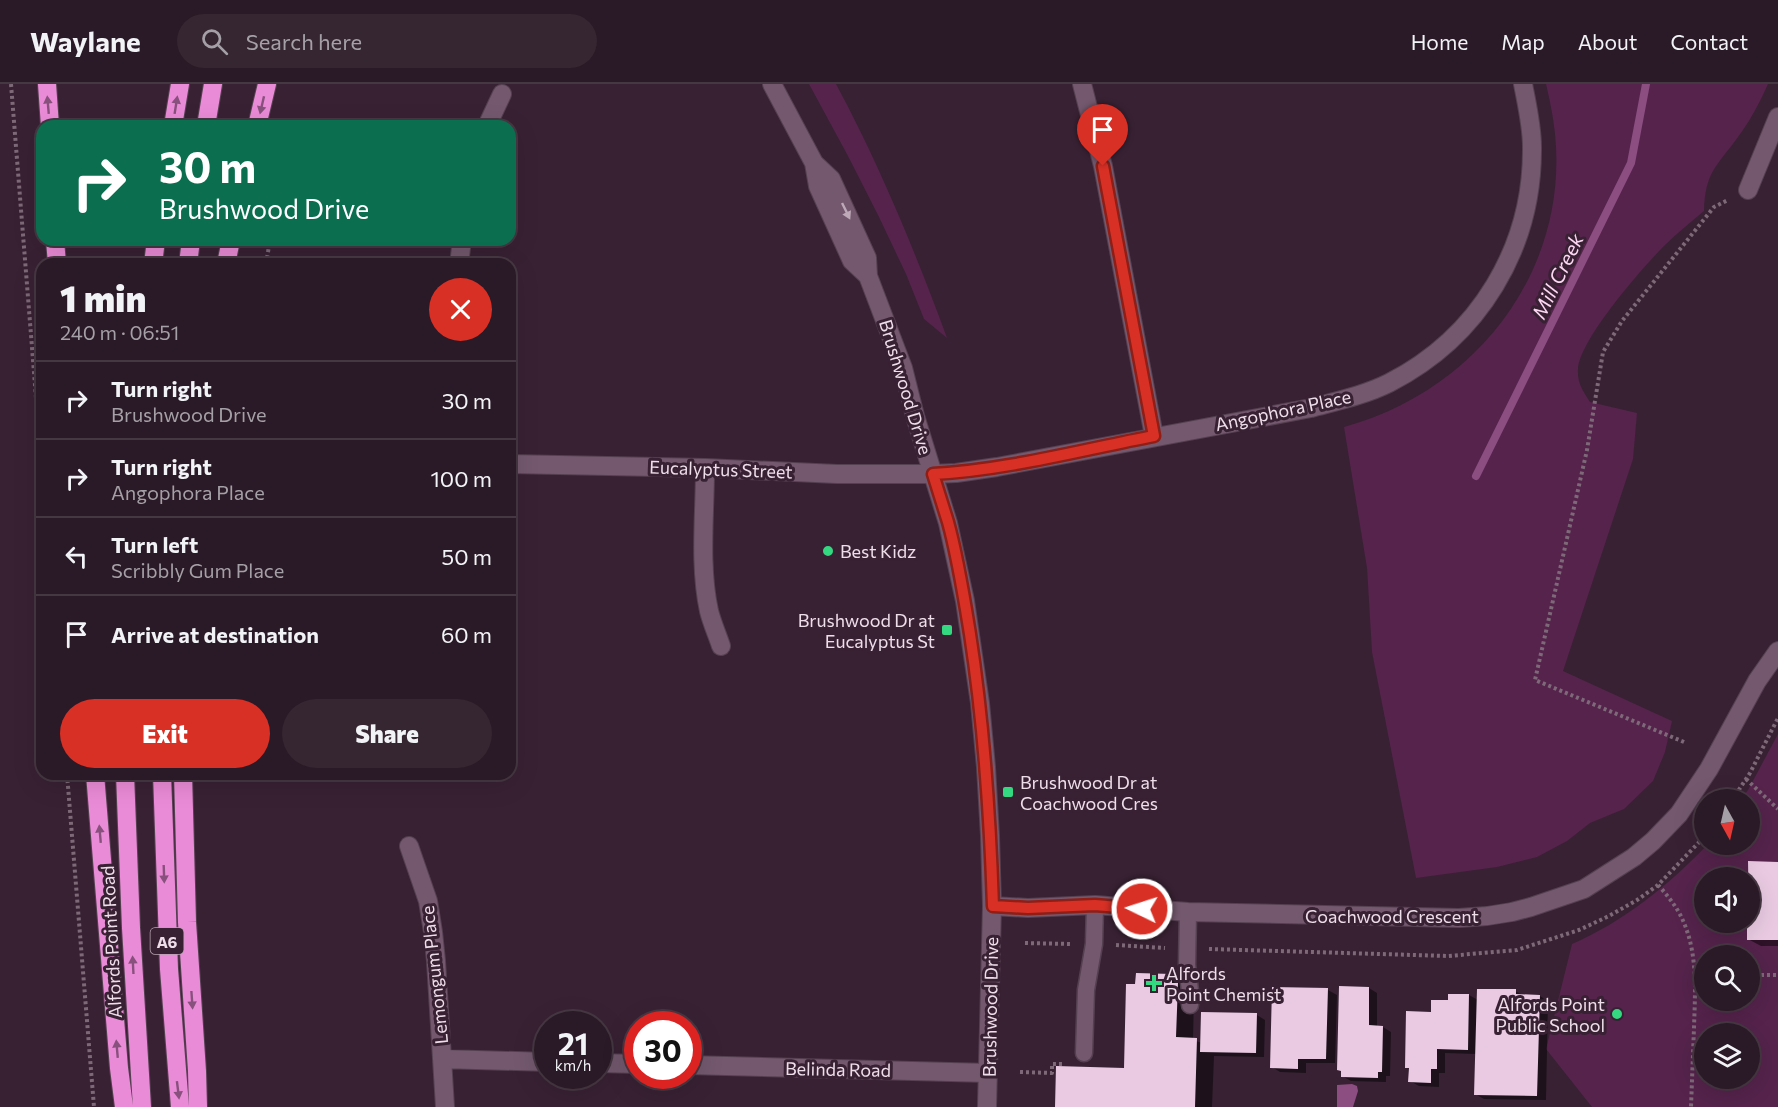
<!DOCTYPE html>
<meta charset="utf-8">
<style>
:root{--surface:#2a1926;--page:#362632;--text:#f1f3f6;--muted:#a5a0a7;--line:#463843;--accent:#d93025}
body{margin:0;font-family:Commissioner,sans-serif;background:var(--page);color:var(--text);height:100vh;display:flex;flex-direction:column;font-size:22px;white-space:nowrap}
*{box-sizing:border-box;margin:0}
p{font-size:20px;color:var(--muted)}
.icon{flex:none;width:33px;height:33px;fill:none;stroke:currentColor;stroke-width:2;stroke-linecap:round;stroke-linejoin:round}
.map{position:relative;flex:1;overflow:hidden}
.details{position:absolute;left:36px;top:174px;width:480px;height:522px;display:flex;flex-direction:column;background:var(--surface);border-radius:18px;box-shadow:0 6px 24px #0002,0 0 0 2px var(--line)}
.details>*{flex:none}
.banner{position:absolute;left:36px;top:36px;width:480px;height:126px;border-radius:18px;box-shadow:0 6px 24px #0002,0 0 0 2px var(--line);background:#0b6e4f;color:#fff;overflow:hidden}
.needle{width:39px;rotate:172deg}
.buttons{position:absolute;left:1694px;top:705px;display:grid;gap:12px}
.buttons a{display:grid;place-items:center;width:66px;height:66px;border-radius:50%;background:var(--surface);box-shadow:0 6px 24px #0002,0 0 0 2px var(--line);font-size:30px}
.speed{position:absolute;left:534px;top:927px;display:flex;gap:12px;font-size:30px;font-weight:700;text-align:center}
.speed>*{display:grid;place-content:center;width:78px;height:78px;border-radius:50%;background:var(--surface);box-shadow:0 6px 24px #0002,0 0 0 2px var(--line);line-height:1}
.speed small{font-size:15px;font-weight:400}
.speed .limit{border:9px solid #d22;background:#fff;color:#111}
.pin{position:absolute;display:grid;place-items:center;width:51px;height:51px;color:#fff;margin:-62px -26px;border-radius:50% 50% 50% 0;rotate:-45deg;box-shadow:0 0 6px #0007}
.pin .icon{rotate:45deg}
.me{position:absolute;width:66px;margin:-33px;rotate:274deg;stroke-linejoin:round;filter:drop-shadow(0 0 4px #0008)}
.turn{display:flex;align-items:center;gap:21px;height:126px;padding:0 24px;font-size:27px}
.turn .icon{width:78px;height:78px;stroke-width:2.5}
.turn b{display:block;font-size:42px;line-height:51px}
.round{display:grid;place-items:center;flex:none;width:63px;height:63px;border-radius:32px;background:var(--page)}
.headline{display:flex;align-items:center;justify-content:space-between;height:102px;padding:0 24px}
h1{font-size:36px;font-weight:800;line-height:45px}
.button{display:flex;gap:12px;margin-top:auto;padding:12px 24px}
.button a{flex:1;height:69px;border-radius:36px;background:var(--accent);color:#fff;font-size:24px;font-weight:800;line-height:69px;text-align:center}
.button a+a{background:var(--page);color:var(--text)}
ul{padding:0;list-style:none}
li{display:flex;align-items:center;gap:18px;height:78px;padding:0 24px;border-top:2px solid var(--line)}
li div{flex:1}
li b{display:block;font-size:22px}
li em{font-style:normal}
header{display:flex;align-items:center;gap:36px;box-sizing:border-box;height:84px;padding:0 30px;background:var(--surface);border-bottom:2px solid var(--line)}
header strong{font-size:28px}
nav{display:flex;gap:33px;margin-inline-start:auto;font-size:21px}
.search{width:420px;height:54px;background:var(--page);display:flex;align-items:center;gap:15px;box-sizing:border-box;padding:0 21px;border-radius:33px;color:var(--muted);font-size:22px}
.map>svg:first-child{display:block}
</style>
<header>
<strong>Waylane</strong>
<div class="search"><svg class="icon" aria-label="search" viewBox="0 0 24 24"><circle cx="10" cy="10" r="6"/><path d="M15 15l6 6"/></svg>Search here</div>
<nav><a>Home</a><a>Map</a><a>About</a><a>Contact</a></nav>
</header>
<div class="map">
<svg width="1778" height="1023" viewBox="0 0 1778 1023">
<rect width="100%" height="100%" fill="#382133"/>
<path fill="#55234c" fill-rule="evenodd" d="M809,0H836C880,82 915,167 947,254L924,235L906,190L879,133L848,72Z
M1546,0H1768C1760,18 1750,37 1738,53C1717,82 1705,88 1704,127C1691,138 1677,149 1665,161C1643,183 1580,255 1578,285C1577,299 1583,307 1590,318L1637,329L1633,375L1563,587L1672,637L1665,668L1653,697L1624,725L1590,739L1567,757L1537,773L1497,783L1416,794L1372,568L1367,484L1344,343C1470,309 1563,196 1556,63C1555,42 1551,21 1546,0Z
M1778,650V1023H1592L1546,965L1572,860C1623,838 1669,801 1707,761L1749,760V716L1741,715L1748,706ZM1704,794H1749V838H1704ZM1704,872H1749V916H1704ZM1704,950H1749V994H1704Z"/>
<path fill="#8c4d80" d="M1352,1000L1357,1002L1358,1007L1353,1023H1337V1001Z"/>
<path fill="#0007" d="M1778,779V862H1761L1748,855L1749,838Z
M1172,892L1189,902L1194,910L1193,956L1202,959L1257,931L1265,936L1264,973L1214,972L1212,1023H1056L1125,985Z
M1274,904L1328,906L1337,911L1335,979H1306V989L1280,988L1272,983Z
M1369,904L1377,909V943H1383L1391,948L1390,992H1386V998L1351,997L1342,992Z
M1515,907L1525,912H1540L1548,917L1546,1016L1484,1015L1475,1010L1476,970L1445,969V989H1439V1003L1419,1002L1410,997V985L1407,983L1432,929L1449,918L1469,911L1478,916Z"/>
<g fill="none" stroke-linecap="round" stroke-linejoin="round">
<path stroke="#8c4d80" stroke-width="8" d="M1476,392L1631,79L1646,0"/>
</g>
<path fill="#e9cae2" d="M1748,777L1778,778V856H1747V838H1749Z
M1136,889L1172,890V899H1178L1176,953L1197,954L1195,1023H1055L1056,982L1124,984L1126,900H1135Z
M1339,902L1369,903V941L1383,942L1382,988H1378V994L1341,993V987L1337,986Z
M1272,903L1328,904L1326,975H1298V985L1270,984Z
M1477,905H1516V910L1540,911L1537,1012L1474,1011Z
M1448,910H1469L1468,966L1437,965V985H1431V999L1408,998L1409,984H1405L1406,927L1431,928V916H1448Z
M1201,928L1257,929L1256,969L1200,968Z"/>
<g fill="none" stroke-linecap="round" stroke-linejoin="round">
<g stroke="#554051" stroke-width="19">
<path id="lane" d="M1188,828L1187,881L1190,907V921
M1084,969L1086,906L1094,860L1095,821"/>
</g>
<g stroke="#554051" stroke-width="20">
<path id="street" d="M1082,0L1103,82L1154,352
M487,42L502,10
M1748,106L1778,33
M459,180L462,156
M510,380L705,384L837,390H933L956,389L997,383L1311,324C1337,317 1365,311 1389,299C1479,253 1533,164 1532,63C1532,42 1527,21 1523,0
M705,384C705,430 699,481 709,527C712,539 717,550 721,562
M409,762L428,817L433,848L436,877L445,1023
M992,822L1028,824L1095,821L1188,828L1459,834L1487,832L1512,828L1531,823L1584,805L1634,773L1653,757L1679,730L1709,685L1757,597L1778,567
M442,975L548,978
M598,979L638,980
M688,981L988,989"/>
</g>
<g stroke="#554051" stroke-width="20">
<path id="secondary" d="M772,0L814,79L818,102L852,177L868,192
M814,79L831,95L867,174L868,192L903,284L915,332L948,439L965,517L980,619L986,683L990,752L992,822L987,1023"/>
</g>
<g stroke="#554051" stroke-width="20">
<path id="highway" d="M47,0L50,42
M173,42L180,0
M206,42L213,0
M257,42L267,0
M55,156L57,180
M153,180L156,156
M188,180L191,156
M226,180L231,156
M95,690L119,984L124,1023
M125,690L131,844L142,1023
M162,690L169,885L180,1023
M183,690L187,838L197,987L198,1023"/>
</g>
<path stroke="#7d6978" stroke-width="4" stroke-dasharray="3 3" stroke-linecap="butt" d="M11,0L42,389
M266,180L270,156
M1684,658L1535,596L1587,366L1603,268L1622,237L1714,123L1728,116
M67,690L94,1023
M1746,695L1778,725
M1732,716L1750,689L1778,634
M1658,801C1668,812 1678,824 1684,839C1698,872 1695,909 1694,944C1693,970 1692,997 1691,1023
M1025,859L1072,860
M1116,861L1165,864
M1209,865L1448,872L1517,866L1579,846L1609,832L1637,816L1658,801L1704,753
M1728,871L1744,869L1745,872
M1749,891H1778
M1020,988L1052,989V980H1065"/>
<use href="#lane" stroke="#74596e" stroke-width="16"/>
<use href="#street" stroke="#74596e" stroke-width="18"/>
<use href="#secondary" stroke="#74596e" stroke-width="18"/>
<use href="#highway" stroke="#ea8bd7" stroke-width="18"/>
</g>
<defs><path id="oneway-solid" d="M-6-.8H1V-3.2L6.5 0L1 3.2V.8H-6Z" transform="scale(1.5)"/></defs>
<g fill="#88517d">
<use href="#oneway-solid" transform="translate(48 21) rotate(-95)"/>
<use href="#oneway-solid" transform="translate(176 21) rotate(-81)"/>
<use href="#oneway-solid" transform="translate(262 21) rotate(103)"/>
<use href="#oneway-solid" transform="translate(100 750) rotate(-95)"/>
<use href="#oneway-solid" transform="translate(164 790) rotate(88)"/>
<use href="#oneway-solid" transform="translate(133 881) rotate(-93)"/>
<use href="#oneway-solid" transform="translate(192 916) rotate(86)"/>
<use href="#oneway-solid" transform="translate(117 965) rotate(-95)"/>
<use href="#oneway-solid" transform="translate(178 1006) rotate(83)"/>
</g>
<use fill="#bda9b8" href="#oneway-solid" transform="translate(846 127) rotate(64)"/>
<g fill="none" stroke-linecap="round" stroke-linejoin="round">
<g stroke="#8d1f18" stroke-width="15">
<path id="route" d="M1103,82L1154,352C1081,366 1007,386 933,390C938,406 943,422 948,438C958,474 964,513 970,550C984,640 990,731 993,822L1028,824L1095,821L1142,825"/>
</g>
<use href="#route" stroke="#d93025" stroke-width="10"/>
</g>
<g fill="#34d881" stroke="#382133" stroke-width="2">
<circle cx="828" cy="467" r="6"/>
<rect x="941" y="540" width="12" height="12" rx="3"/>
<rect x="1002" y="702" width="12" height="12" rx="3"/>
<path d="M1151 890h6v6h6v6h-6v6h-6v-6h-6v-6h6z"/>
<circle cx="1617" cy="930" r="6"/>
</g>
<g text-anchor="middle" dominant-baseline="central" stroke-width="6" stroke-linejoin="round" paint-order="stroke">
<rect fill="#382133" stroke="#b7a5b3" stroke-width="1.5" x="150.5" y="844" width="33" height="26" rx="4.5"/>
<g font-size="16" font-weight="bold" fill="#eedeea">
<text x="167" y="857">A6</text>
</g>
<g font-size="18" fill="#eedeea" stroke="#382133">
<text transform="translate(906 303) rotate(73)">Brushwood Drive</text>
<text transform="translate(1283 326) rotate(-12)">Angophora Place</text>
<text transform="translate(721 385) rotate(2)">Eucalyptus Street</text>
<text x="1392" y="832">Coachwood Crescent</text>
<text transform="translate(111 858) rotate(-93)">Alfords Point Road</text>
<text transform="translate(434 891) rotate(-96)">Lemongum Place</text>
<text transform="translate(990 923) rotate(-89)">Brushwood Drive</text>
<text transform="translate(838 985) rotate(1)">Belinda Road</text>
</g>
<g font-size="18" fill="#eedeea" stroke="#382133" text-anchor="start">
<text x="840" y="467">Best Kidz</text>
<text x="935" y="536" text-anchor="end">Brushwood Dr at<tspan x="935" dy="21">Eucalyptus St</tspan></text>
<text x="1020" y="698">Brushwood Dr at<tspan x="1020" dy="21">Coachwood Cres</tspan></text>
<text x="1166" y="889">Alfords<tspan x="1166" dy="21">Point Chemist</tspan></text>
<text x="1605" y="920" text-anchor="end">Alfords Point<tspan x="1605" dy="21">Public School</tspan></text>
</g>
<g font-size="20" font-style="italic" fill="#fcd7f3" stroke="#382133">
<text transform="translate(1557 192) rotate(-64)">Mill Creek</text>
</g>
</g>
</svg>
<div class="buttons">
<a><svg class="needle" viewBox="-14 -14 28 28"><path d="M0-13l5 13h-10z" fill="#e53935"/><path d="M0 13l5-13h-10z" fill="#a5a0a7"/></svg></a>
<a><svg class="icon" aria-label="sound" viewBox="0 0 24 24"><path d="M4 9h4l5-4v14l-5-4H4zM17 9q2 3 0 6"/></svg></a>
<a><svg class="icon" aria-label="search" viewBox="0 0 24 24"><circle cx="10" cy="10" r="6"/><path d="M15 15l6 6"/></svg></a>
<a><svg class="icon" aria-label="layers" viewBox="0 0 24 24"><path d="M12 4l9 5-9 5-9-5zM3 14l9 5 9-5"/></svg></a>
</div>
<div class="speed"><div>21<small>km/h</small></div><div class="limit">30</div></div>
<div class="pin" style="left:1103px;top:82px;background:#d93025"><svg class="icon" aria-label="arrive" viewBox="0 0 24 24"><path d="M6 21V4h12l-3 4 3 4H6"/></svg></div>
<svg class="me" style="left:1142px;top:825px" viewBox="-20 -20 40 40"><circle r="17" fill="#d93025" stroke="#fff" stroke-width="3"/><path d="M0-11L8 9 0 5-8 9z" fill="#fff"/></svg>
<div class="banner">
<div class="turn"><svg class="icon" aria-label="right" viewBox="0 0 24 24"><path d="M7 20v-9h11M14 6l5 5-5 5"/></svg><div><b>30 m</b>Brushwood Drive</div></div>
</div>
<section class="details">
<div class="headline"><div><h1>1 min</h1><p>240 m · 06:51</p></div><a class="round" style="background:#d93025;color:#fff"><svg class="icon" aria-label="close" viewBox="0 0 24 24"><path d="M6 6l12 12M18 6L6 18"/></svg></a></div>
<ul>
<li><svg class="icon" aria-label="right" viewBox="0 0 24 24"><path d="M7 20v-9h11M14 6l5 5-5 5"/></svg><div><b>Turn right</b><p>Brushwood Drive</p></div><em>30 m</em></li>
<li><svg class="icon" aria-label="right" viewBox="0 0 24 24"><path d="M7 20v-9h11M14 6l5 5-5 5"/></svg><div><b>Turn right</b><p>Angophora Place</p></div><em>100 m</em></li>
<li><svg class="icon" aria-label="left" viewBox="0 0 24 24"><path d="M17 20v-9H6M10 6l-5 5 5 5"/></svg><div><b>Turn left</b><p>Scribbly Gum Place</p></div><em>50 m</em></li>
<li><svg class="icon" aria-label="arrive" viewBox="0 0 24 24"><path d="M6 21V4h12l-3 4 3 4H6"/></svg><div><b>Arrive at destination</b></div><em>60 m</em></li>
</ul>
<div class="button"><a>Exit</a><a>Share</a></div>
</section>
</div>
